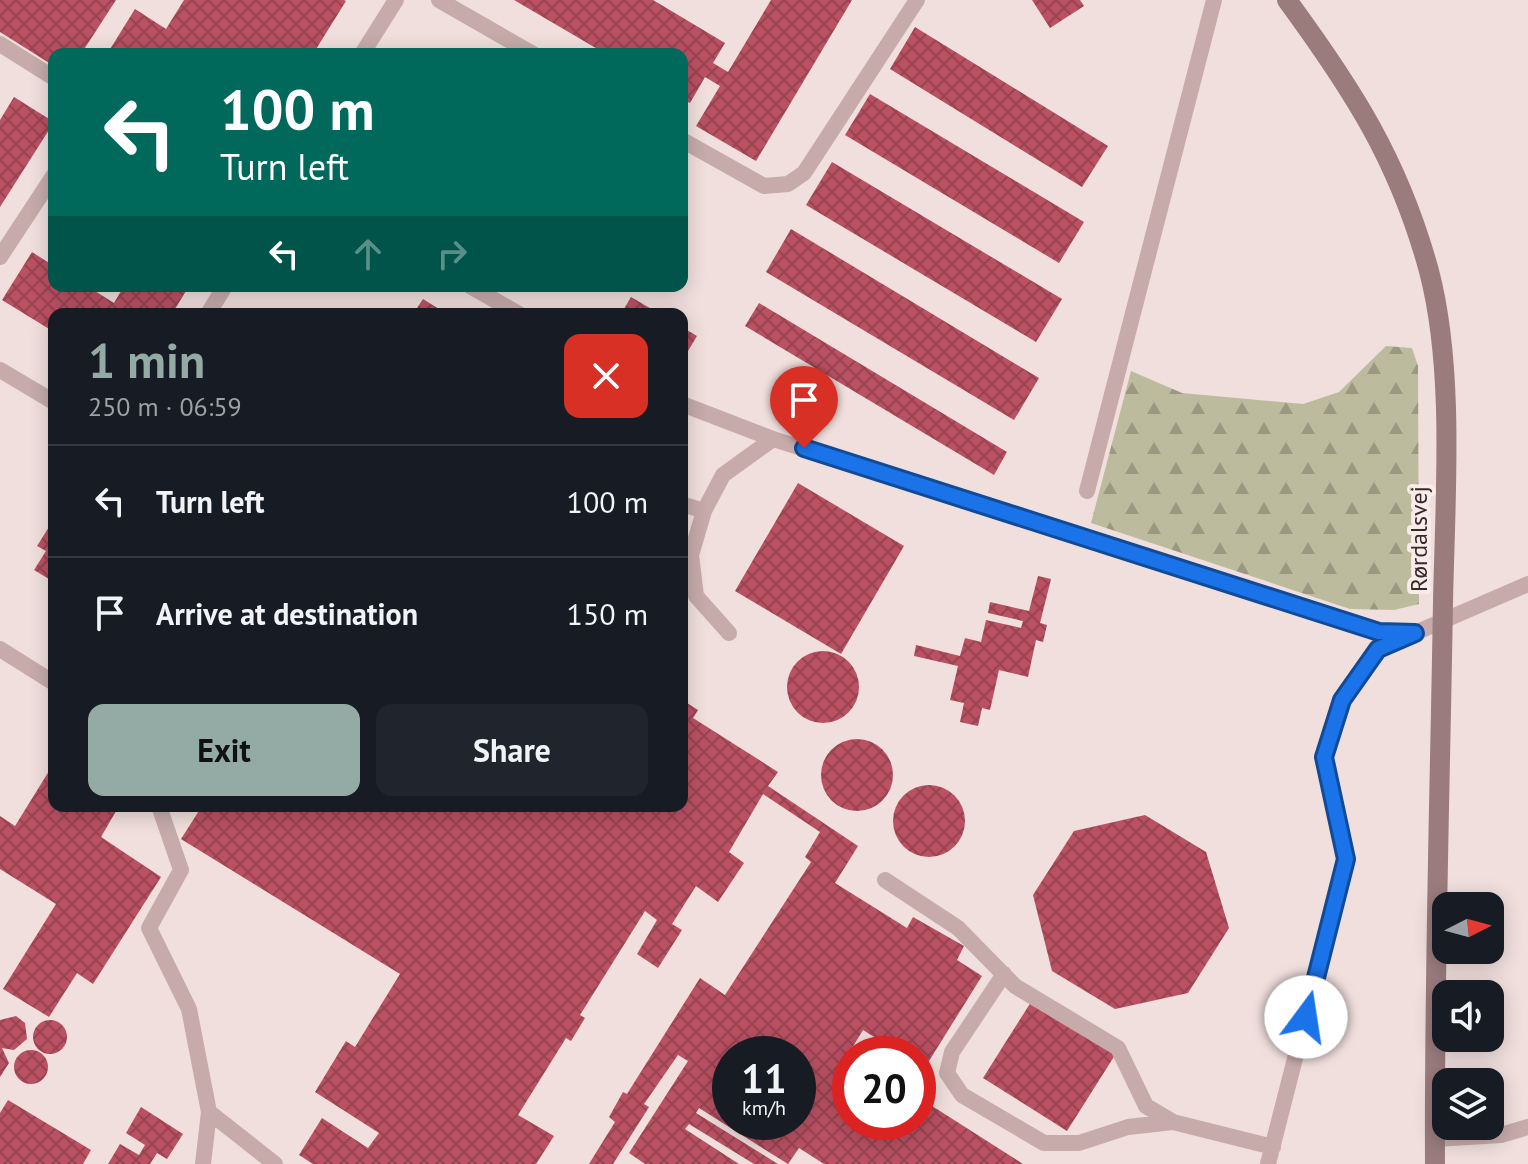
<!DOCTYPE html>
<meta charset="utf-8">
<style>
:root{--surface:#171b24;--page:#20242c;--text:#f1f3f6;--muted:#9ea1a6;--line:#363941;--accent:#94aba5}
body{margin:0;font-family:"PT Sans",sans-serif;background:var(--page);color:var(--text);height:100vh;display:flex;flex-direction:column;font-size:30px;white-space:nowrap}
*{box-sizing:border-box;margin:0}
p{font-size:26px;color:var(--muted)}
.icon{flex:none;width:44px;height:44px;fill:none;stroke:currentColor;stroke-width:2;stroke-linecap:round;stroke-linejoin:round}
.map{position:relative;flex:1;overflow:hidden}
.panel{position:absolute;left:48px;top:308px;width:640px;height:504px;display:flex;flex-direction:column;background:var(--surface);border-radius:16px;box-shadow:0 4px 20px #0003}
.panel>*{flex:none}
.top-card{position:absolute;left:48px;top:48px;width:640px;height:244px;border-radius:16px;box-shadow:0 4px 20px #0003;background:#00695c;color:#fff;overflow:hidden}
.needle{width:52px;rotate:84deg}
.buttons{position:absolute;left:1432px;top:892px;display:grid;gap:16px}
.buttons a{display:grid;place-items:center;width:72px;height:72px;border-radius:16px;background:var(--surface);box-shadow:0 4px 20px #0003;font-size:40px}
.speed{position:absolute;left:712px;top:1036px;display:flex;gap:16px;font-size:40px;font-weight:700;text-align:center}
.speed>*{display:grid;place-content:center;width:104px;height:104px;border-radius:50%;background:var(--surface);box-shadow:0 4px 20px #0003;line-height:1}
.speed small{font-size:20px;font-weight:400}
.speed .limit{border:12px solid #d22;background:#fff;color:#111}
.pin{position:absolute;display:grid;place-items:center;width:68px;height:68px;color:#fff;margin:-82px -34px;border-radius:50% 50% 50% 0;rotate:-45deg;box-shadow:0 0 8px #0007}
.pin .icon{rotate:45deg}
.me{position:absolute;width:88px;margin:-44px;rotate:14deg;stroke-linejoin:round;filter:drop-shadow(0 0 6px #0008)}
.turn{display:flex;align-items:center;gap:28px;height:168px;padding:0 40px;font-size:36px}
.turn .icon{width:104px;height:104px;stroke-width:2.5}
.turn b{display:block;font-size:56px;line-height:68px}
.lanes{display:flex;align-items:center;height:76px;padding:0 40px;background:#0003;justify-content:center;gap:40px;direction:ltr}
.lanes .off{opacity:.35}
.round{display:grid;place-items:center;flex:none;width:84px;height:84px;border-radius:16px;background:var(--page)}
.head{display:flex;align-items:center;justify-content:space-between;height:136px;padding:0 40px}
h1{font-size:48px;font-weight:600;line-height:60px;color:var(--accent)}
.action{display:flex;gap:16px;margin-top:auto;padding:16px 40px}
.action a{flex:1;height:92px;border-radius:16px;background:var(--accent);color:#111;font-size:32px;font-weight:600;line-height:92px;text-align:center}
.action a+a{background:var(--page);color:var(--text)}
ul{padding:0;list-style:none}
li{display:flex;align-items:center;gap:24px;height:112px;padding:0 40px;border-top:2px solid var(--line)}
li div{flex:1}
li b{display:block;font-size:30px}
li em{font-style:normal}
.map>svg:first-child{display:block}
</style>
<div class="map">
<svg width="1528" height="1164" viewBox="0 0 1528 1164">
<defs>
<pattern id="forest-firs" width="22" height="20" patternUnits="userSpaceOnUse" patternTransform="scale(2)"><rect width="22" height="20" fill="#bdbb9e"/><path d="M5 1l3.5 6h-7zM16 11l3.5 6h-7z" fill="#9a9881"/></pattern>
<pattern id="building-cross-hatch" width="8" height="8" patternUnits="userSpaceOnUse" patternTransform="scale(2)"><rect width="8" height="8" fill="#ba5163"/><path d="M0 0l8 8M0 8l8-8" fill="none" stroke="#984352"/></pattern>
</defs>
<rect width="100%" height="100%" fill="#f0dfdd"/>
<path fill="url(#forest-firs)" d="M1386,346L1412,348L1418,366L1419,604L1394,610L1350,609L1091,523L1131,371L1182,393L1303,404L1339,392Z"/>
<path fill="url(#building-cross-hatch)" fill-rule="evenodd" d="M0,0H116L81,54H54V66L0,32Z
M184,0H344L346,1L313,54H107L135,9L166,29Z
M514,0H653L725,43L713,63L728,72L771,0H852L756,161L696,126L720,86L705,77L690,103L682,99V54H606Z
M1032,0H1080L1084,6L1050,28Z
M915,27L1108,146L1082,187L890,69Z
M870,94L1084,222L1059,263L845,135Z
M14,97L54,122L0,207V120Z
M832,162L1062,299L1036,342L806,205Z
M791,229L1039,378L1014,420L766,272Z
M32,252L54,266V286H87L114,303L124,286H189L172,314H54V332L2,300Z
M631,297L660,314H621Z
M423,299L447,314H413Z
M759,303L1007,452L994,475L745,326Z
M682,327L697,336L685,356L682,354Z
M798,483L904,546L841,654L735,591Z
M54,519V582L34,570L46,551L37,546Z
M1038,576L1051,579L1040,623L1047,625L1043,642L1036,640L1028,677L999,670L990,710L982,708L978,726L960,722L964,703L950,700L958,666L914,656L916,645L960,656L965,638L981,642L986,620L1021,628L1023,621L988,613L990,602L1029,611Z
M787 687a36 36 0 1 1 72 0a36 36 0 1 1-72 0Z
M684,701L698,710L693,718L778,772L768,786L858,846L835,883L907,928L913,917L964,946L957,960L982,976L924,1069L918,1065V1054H901L863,1030L849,1053L850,1122H918V1097L1023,1164H824L799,1148L788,1164L699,1108L696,1113L778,1164H754L689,1124L685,1129L739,1164H645L629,1153L688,1061L678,1055L644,1104L649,1107L613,1164H589L615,1122L609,1117L623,1092L627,1094L700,978L725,995L811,862L805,857L820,832L763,794L729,852L744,863L718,902L696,886L672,924L682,930L658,968L637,954L657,920L645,911L580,1015L585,1018L571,1041L566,1038L518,1115L554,1136L536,1164H313L299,1155L322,1118L368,1148L379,1133L315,1092L346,1041L355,1047L400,974L181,839L202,806H682ZM730,1054H798V1122H730Z
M821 775a36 36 0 1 1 72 0a36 36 0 1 1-72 0Z
M54,763V806H119L101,837L161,877L93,984L77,973L49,1017L3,989L56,904L0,869V816L15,826Z
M893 821a36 36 0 1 1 72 0a36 36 0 1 1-72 0Z
M1145,815L1206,852L1229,928L1188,993L1115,1009L1052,971L1033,895L1074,831Z
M1031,1002L1115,1055L1067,1131L983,1078Z
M16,1016L25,1023L27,1039L14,1050L2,1048L9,1063L0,1077V1020Z
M33 1037a17 17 0 1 1 34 0a17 17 0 1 1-34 0Z
M14 1067a17 17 0 1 1 34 0a17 17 0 1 1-34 0Z
M8,1100L91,1150L83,1164H0V1113Z
M141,1107L183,1134L167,1159L157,1153L150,1164H108L120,1144L139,1155L145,1145L126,1133Z"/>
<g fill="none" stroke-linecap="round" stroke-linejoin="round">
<path stroke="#c6abaa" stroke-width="16" d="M439,0L533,54
M0,44L54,78
M362,54L396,0
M682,140L764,186L788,184L804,173L917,0
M0,257L54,175
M470,286L519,314
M208,314L225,286
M0,370L54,402
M682,404L773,439L1379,632L1415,633
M1087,491L1214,0
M682,504L704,511
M729,633L696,596L691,555L704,511L723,475L773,439
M0,649L54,683
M159,806L181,870L149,928L189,1009L209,1112L203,1164
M885,880L958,928L1015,986L1118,1048L1146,1106L1173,1122L1273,1147
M1004,974L952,1052L947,1073L962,1095L1044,1143H1079L1128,1127L1173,1122
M209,1112L275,1164
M1435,1139L1501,1135L1528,1127
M1268,1164L1346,859L1324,757L1342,700L1378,649L1528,584"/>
<path stroke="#9a7c7d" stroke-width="20" d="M1287,0C1353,90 1399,161 1429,271C1455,370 1445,499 1443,602C1440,789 1434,977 1435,1164"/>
</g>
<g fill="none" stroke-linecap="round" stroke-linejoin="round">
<g stroke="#114b97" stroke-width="20">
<path id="route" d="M804,448L1379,632L1415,633L1378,649L1342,700L1324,757L1346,859L1306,1017"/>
</g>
<use href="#route" stroke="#1a73e8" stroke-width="14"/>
</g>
<g text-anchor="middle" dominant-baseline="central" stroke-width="8" stroke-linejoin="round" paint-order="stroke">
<g font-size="24" fill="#35292a" stroke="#f8ebe9">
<text transform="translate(1418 539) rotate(-90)">Rørdalsvej</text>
</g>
</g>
</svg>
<div class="buttons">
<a><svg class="needle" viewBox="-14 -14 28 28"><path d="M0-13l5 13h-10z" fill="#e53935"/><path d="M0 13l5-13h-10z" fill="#9ea1a6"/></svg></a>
<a><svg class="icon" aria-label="sound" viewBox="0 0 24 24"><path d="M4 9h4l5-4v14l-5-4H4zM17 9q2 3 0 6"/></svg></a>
<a><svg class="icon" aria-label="layers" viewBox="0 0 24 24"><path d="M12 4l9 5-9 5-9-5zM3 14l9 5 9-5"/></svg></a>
</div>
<div class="speed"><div>11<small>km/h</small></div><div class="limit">20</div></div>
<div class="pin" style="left:804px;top:448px;background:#d93025"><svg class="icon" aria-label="arrive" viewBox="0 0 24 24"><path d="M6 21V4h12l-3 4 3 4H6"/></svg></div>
<svg class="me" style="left:1306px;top:1017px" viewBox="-20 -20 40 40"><circle r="19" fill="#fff"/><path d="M0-13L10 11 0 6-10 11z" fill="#1a73e8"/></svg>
<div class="top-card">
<div class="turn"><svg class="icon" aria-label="left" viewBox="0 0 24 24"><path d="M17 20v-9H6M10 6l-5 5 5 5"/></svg><div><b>100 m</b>Turn left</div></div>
<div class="lanes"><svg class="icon" aria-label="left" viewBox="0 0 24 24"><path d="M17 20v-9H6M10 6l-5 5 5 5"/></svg><svg class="icon off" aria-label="ahead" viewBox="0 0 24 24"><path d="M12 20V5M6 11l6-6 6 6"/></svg><svg class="icon off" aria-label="right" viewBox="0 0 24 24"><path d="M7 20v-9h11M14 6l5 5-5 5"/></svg></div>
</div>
<section class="panel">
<div class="head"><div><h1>1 min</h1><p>250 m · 06:59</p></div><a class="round" style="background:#d93025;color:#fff"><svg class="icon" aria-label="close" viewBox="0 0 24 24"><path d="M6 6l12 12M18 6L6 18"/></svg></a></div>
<ul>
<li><svg class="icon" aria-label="left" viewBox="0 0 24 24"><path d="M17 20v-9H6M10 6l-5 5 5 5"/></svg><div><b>Turn left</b></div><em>100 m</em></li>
<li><svg class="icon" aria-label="arrive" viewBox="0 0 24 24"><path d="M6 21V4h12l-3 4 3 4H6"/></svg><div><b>Arrive at destination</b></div><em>150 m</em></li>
</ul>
<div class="action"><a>Exit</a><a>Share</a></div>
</section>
</div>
